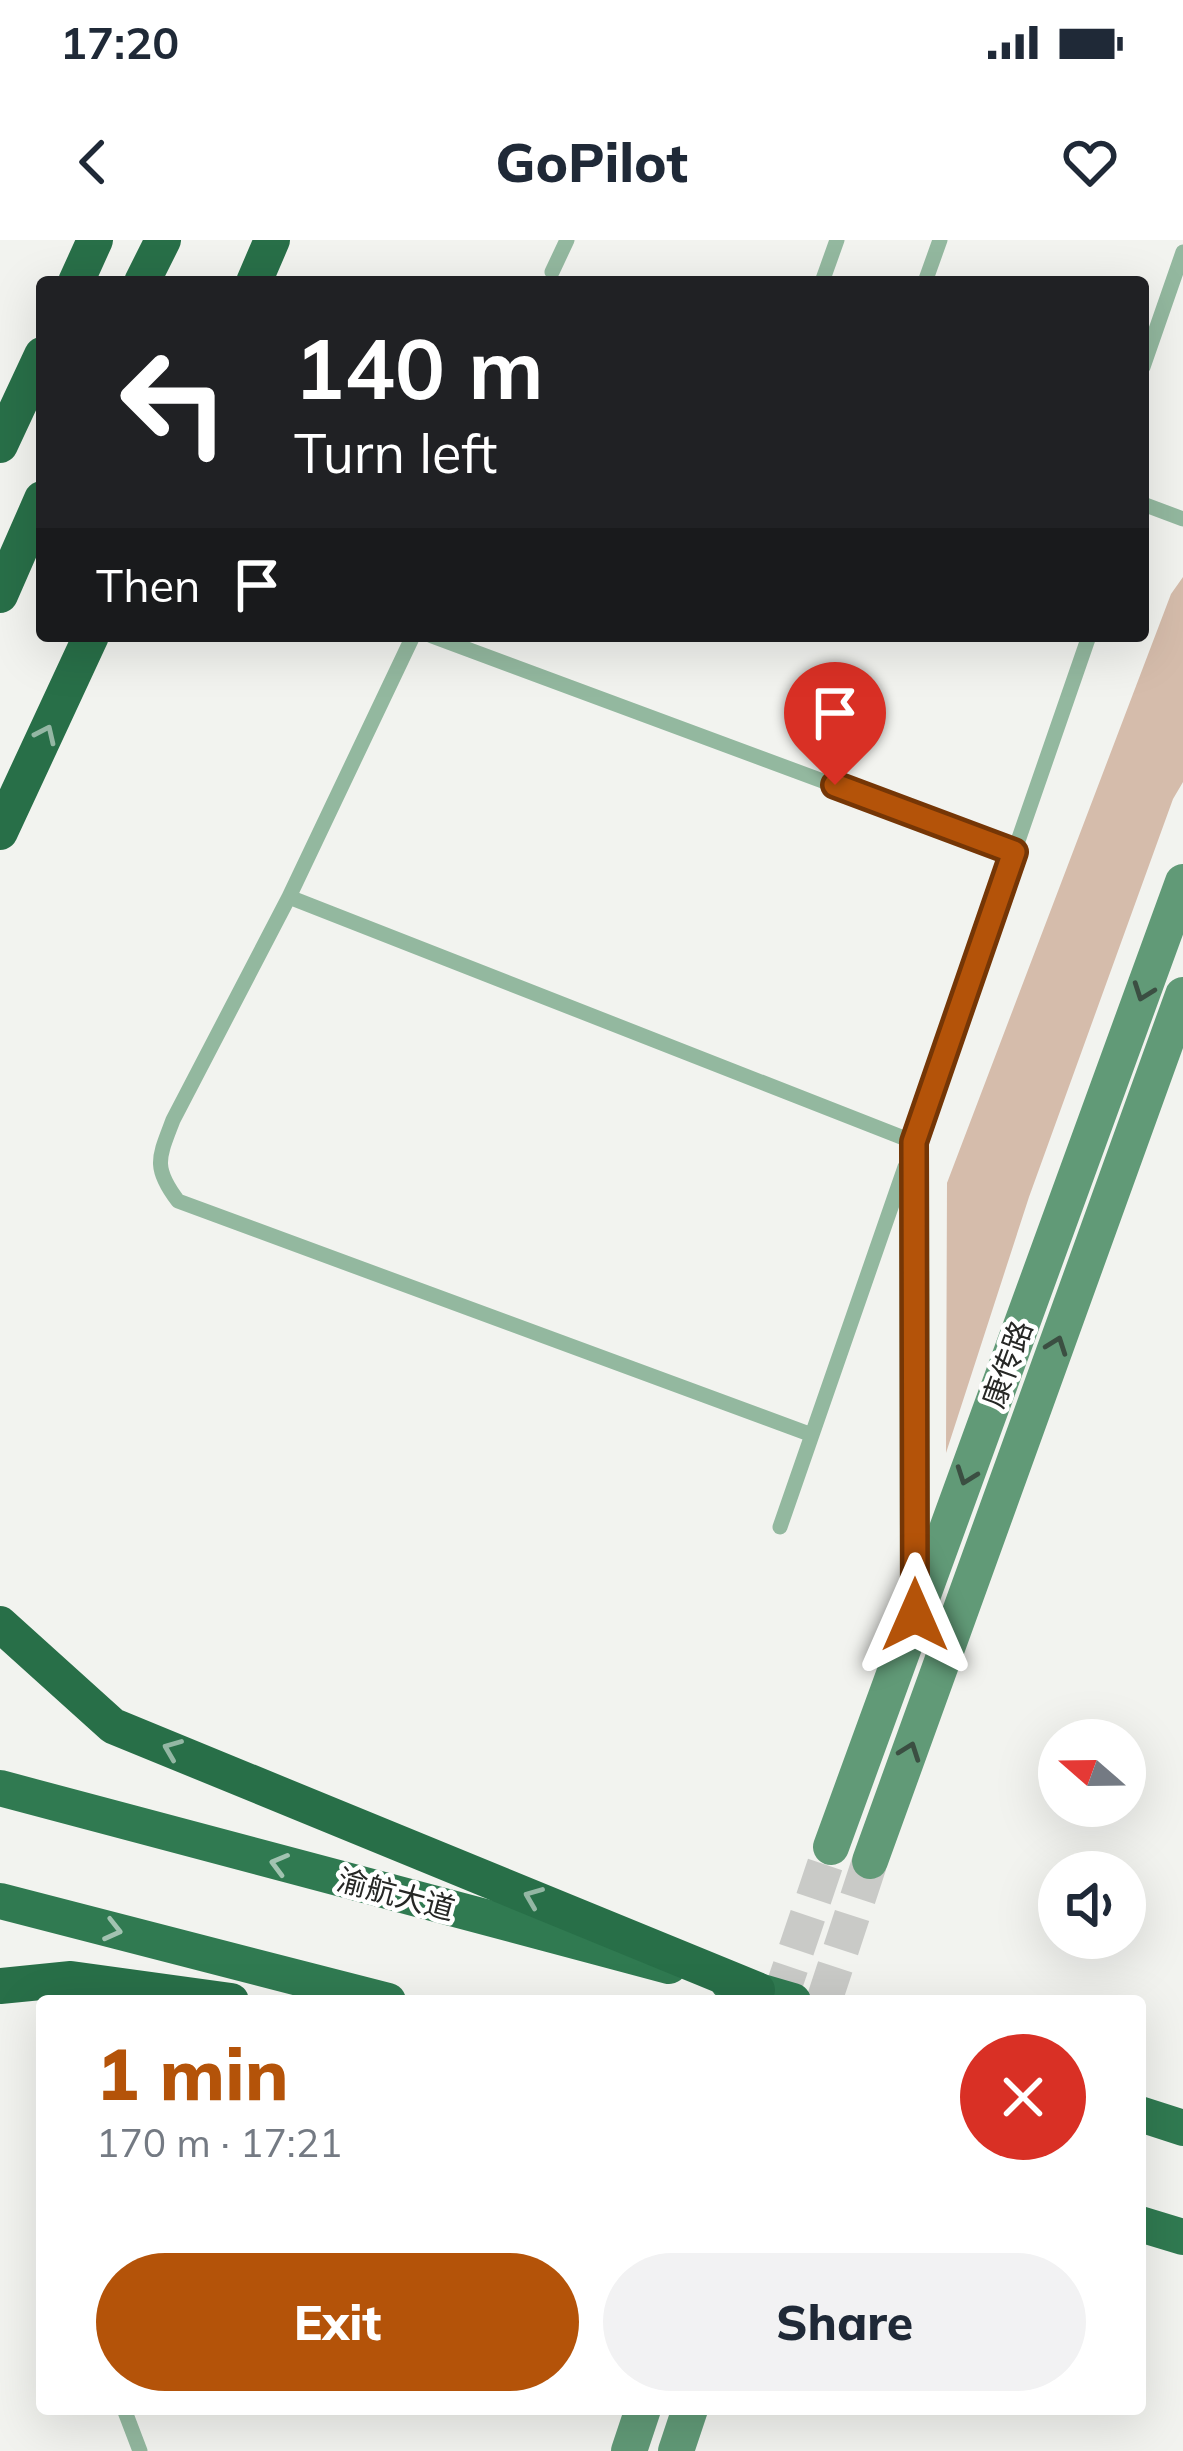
<!DOCTYPE html>
<meta charset="utf-8">
<style>
:root{--surface:#fff;--page:#f2f2f3;--text:#1f2937;--muted:#747a83;--accent:#b45309}
body{margin:0;font-family:Mulish,"Noto Sans SC",sans-serif;background:var(--page);color:var(--text);height:100vh;display:flex;flex-direction:column;font-size:45px;white-space:nowrap}
*{box-sizing:border-box;margin:0}
p{font-size:39px;color:var(--muted)}
.icon{flex:none;width:66px;height:66px;fill:none;stroke:currentColor;stroke-width:2;stroke-linecap:round;stroke-linejoin:round}
.map{position:relative;flex:1;overflow:hidden}
.details{position:absolute;left:36px;top:1755px;width:1110px;height:420px;display:flex;flex-direction:column;background:var(--surface);border-radius:12px;box-shadow:0 12px 48px #0002}
.details>*{flex:none}
.banner{position:absolute;left:36px;top:36px;width:1113px;height:366px;border-radius:12px;box-shadow:0 12px 48px #0002;background:#202124;color:#fff;overflow:hidden}
.needle{width:78px;rotate:290deg}
.buttons{position:absolute;left:1038px;top:1479px;display:grid;gap:24px}
.buttons a{display:grid;place-items:center;width:108px;height:108px;border-radius:50%;background:var(--surface);box-shadow:0 12px 48px #0002;font-size:60px}
.pin{position:absolute;display:grid;place-items:center;width:102px;height:102px;color:#fff;margin:-123px -51px;border-radius:50% 50% 50% 0;rotate:-45deg;box-shadow:0 0 12px #0007}
.pin .icon{rotate:45deg}
.me{position:absolute;width:132px;margin:-66px;rotate:0deg;stroke-linejoin:round;filter:drop-shadow(0 0 9px #0008)}
.turn{display:flex;align-items:center;gap:42px;height:252px;padding:0 60px;font-size:54px}
.turn .icon{width:156px;height:156px;stroke-width:2.5}
.turn b{display:block;font-size:84px;line-height:102px}
.then{display:flex;align-items:center;height:114px;padding:0 60px;background:#0003;gap:24px;font-size:45px}
.round{display:grid;place-items:center;flex:none;width:126px;height:126px;border-radius:63px;background:var(--page)}
.overview{display:flex;align-items:center;justify-content:space-between;height:204px;padding:0 60px}
h1{font-size:72px;font-weight:800;line-height:90px;color:var(--accent)}
.cta{display:flex;gap:24px;margin-top:auto;padding:24px 60px}
.cta a{flex:1;height:138px;border-radius:72px;background:var(--accent);color:#fff;font-size:48px;font-weight:800;line-height:138px;text-align:center}
.cta a+a{background:var(--page);color:var(--text)}
.status{display:flex;justify-content:space-between;align-items:center;height:84px;padding:0 60px;background:var(--surface);direction:ltr}
.status svg{height:33px;fill:currentColor}
header{display:flex;justify-content:space-between;align-items:center;height:156px;padding:0 60px;background:var(--surface);font-size:54px;font-weight:800}
.map>svg:first-child{display:block}
</style>
<div class="status"><b>17:20</b><svg viewBox="0 0 49 12"><path d="M0 12V9h3v3zM5 12V6h3v6zM10 12V3h3v9zM15 12V0h3v12zM26 1h20v11H26zM47 4h2v5h-2z"/></svg></div>
<header><svg class="icon" aria-label="back" viewBox="0 0 24 24"><path d="M15 5l-7 7 7 7"/></svg>GoPilot<svg class="icon" aria-label="heart" viewBox="0 0 24 24"><path d="M12 20l-8-8c-3-5 5-10 8-4 3-6 11-1 8 4z"/></svg></header>
<div class="map">
<svg width="1183" height="2211" viewBox="0 0 1183 2211">
<rect width="100%" height="100%" fill="#f2f3ef"/>
<path fill="#d5bcab" d="M1183,337V542L1173,559L1029,957L946,1213L947,943L1171,354Z"/>
<g fill="none" stroke-linecap="round" stroke-linejoin="round">
<path stroke="#c9cac7" stroke-width="36" stroke-dasharray="36 18" stroke-linecap="butt" d="M779,1761L831,1607
M824,1761L870,1621"/>
<path stroke="#93b89f" stroke-width="15" d="M552,32L567,0
M822,42L837,0
M925,42L940,0
M1143,127L1183,12
M1143,264L1183,279
M413,396L289,657L173,880C159,917 152,927 178,961L812,1195
M432,396L1014,612
M289,657L914,902
M913,904L1089,396
M780,1287L905,927
M124,2169L140,2211"/>
<path stroke="#93b89f" stroke-width="30" d="M914,902L915,1363"/>
<path stroke="#619a77" stroke-width="36" d="M831,1607L1183,642
M870,1621L1183,755
M629,2211L643,2169
M676,2211L690,2169"/>
<path stroke="#307a51" stroke-width="36" d="M0,1548L669,1726
M0,1661L388,1761
M728,1742L793,1761
M1140,1874L1183,1888
M1140,1984L1183,1997"/>
<path stroke="#286f48" stroke-width="36" d="M76,42L95,0
M142,42L163,0
M254,42L272,0
M0,205L42,115
M0,355L42,259
M0,592L91,396
M0,1384L113,1486L757,1750
M0,1746L71,1739L231,1761"/>
</g>
<defs><path id="oneway-chevron" d="M-2-3.5L2.5 0L-2 3.5" fill="none" stroke-width="1.6" stroke-linecap="round" stroke-linejoin="round" transform="scale(3)"/></defs>
<g stroke="#94b7a4">
<use href="#oneway-chevron" transform="translate(46 494) rotate(-65)"/>
<use href="#oneway-chevron" transform="translate(172 1509) rotate(-158)"/>
<use href="#oneway-chevron" transform="translate(533 1657) rotate(-158)"/>
</g>
<g stroke="#3b4f42">
<use href="#oneway-chevron" transform="translate(1143 752) rotate(110)"/>
<use href="#oneway-chevron" transform="translate(1057 1105) rotate(-70)"/>
<use href="#oneway-chevron" transform="translate(966 1236) rotate(110)"/>
<use href="#oneway-chevron" transform="translate(910 1511) rotate(-70)"/>
</g>
<g stroke="#a2c3b1">
<use href="#oneway-chevron" transform="translate(279 1624) rotate(-165)"/>
<use href="#oneway-chevron" transform="translate(113 1690) rotate(14)"/>
</g>
<g fill="none" stroke-linecap="round" stroke-linejoin="round">
<g stroke="#753606" stroke-width="30">
<path id="route" d="M835,545L1014,612L914,902L915,1375"/>
</g>
<use href="#route" stroke="#b45309" stroke-width="21"/>
</g>
<g text-anchor="middle" dominant-baseline="central" stroke-width="9" stroke-linejoin="round" paint-order="stroke">
<g font-size="30" fill="#262725" stroke="#fff">
<text transform="translate(1007 1124) rotate(-70)">康传路</text>
<text transform="translate(396 1654) rotate(15)">渝航大道</text>
</g>
</g>
</svg>
<div class="buttons">
<a><svg class="needle" viewBox="-14 -14 28 28"><path d="M0-13l5 13h-10z" fill="#e53935"/><path d="M0 13l5-13h-10z" fill="#747a83"/></svg></a>
<a><svg class="icon" aria-label="sound" viewBox="0 0 24 24"><path d="M4 9h4l5-4v14l-5-4H4zM17 9q2 3 0 6"/></svg></a>
</div>
<div class="pin" style="left:835px;top:545px;background:#d93025"><svg class="icon" aria-label="arrive" viewBox="0 0 24 24"><path d="M6 21V4h12l-3 4 3 4H6"/></svg></div>
<svg class="me" style="left:915px;top:1375px" viewBox="-20 -20 40 40"><path d="M0-17L14 15 0 8-14 15z" fill="#b45309" stroke="#fff" stroke-width="4"/></svg>
<div class="banner">
<div class="turn"><svg class="icon" aria-label="left" viewBox="0 0 24 24"><path d="M17 20v-9H6M10 6l-5 5 5 5"/></svg><div><b>140 m</b>Turn left</div></div>
<div class="then">Then<svg class="icon" aria-label="arrive" viewBox="0 0 24 24"><path d="M6 21V4h12l-3 4 3 4H6"/></svg></div>
</div>
<section class="details">
<div class="overview"><div><h1>1 min</h1><p>170 m · 17:21</p></div><a class="round" style="background:#d93025;color:#fff"><svg class="icon" aria-label="close" viewBox="0 0 24 24"><path d="M6 6l12 12M18 6L6 18"/></svg></a></div>
<div class="cta"><a>Exit</a><a>Share</a></div>
</section>
</div>
